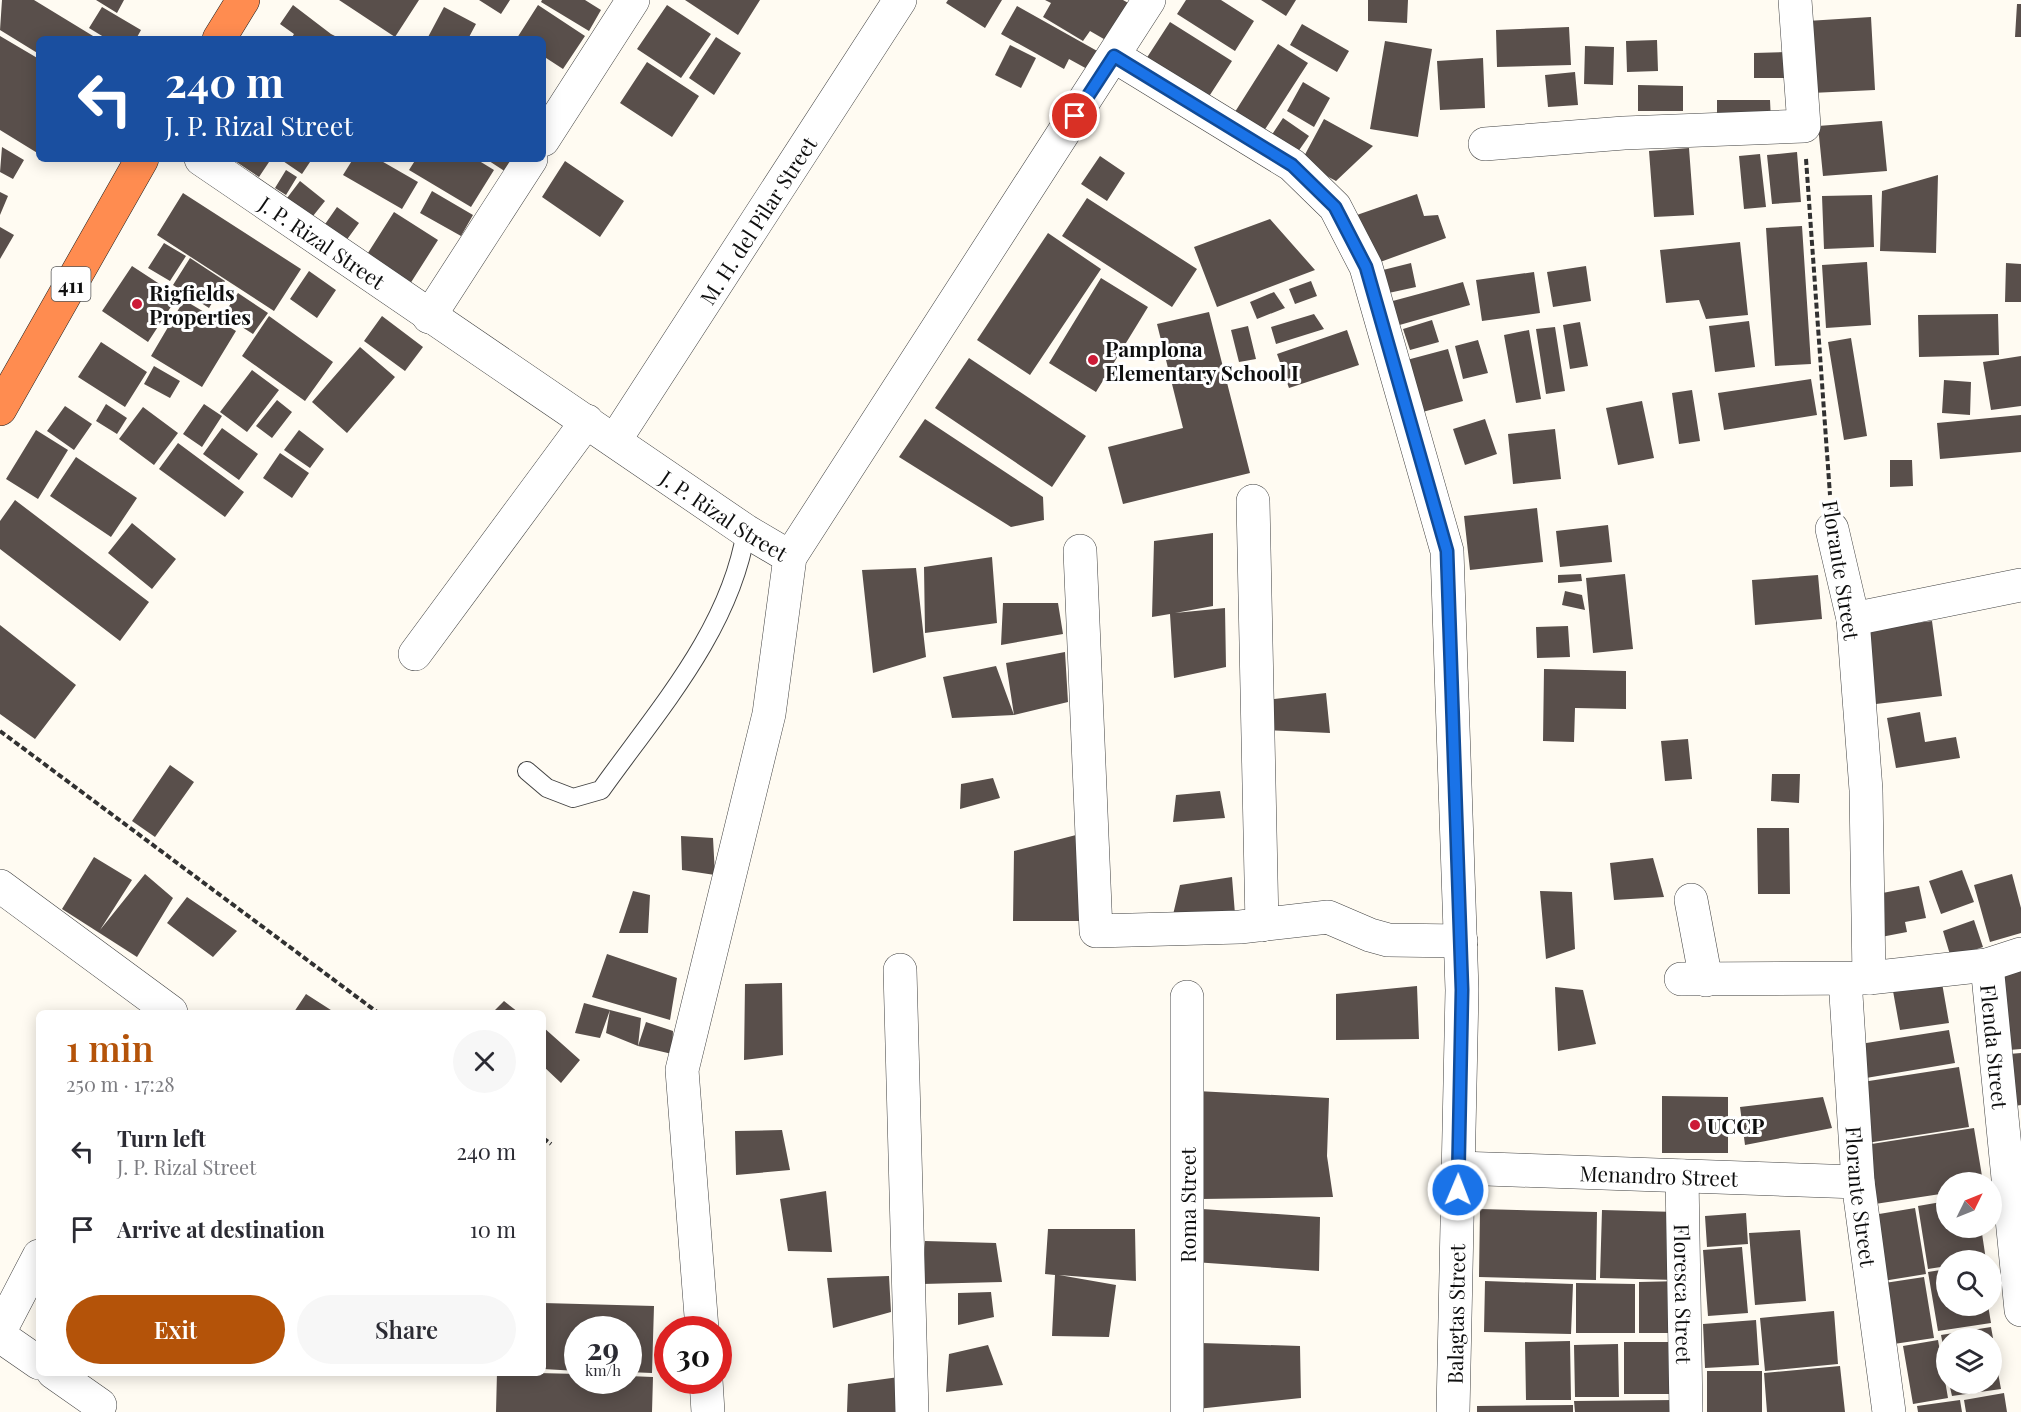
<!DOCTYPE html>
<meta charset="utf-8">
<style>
:root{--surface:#fff;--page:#f7f7f7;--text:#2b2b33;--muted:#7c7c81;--accent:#b45309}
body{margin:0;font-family:"Playfair Display",serif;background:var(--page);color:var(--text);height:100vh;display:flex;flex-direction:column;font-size:22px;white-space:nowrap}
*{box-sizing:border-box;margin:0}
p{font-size:20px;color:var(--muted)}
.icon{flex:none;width:33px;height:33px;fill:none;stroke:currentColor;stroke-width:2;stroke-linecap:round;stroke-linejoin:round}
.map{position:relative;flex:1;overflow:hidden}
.details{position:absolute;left:36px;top:1010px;width:510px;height:366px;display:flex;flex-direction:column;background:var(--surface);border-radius:9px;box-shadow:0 3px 15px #0003}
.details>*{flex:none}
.guide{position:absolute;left:36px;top:36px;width:510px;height:126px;border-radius:9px;box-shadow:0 3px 15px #0003;background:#1a4fa0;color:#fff;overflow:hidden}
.needle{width:39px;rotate:47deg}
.controls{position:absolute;left:1936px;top:1172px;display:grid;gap:12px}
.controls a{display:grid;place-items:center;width:66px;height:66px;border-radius:50%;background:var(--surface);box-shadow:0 3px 15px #0003;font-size:30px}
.speed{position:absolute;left:564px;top:1316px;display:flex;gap:12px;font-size:30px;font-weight:700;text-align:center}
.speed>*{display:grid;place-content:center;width:78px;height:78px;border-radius:50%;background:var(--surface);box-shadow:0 3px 15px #0003;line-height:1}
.speed small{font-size:15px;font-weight:400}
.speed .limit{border:9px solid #d22;background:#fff;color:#111}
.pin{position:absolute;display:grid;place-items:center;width:51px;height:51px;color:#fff;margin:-26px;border:3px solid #fff;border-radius:50%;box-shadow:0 2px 6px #0007}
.me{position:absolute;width:66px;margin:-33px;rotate:1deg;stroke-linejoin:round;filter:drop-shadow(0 0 4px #0008)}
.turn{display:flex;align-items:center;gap:21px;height:126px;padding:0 30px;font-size:27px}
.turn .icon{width:78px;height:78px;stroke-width:2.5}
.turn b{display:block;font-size:42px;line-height:51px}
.round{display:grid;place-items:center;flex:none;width:63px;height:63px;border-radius:32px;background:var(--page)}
.overview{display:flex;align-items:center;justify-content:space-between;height:102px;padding:0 30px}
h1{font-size:36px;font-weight:600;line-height:45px;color:var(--accent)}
.primary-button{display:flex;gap:12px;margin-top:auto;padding:12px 30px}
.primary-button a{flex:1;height:69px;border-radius:36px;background:var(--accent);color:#fff;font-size:24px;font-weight:600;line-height:69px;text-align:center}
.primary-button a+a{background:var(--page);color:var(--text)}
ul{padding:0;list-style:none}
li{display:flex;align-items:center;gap:18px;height:78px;padding:0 30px}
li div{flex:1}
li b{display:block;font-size:22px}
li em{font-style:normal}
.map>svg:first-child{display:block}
</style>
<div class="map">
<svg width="2021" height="1412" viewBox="0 0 2021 1412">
<rect width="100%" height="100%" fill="#fffbf2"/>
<path fill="#594f4b" d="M2,0H34L98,39H39V54L0,30Z
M96,0H124L117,13Z
M339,0H419L395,37Z
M479,0H510L501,14Z
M542,0H585L601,10L589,31L541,2Z
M685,0H760L738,35Z
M948,0H1002L985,28L946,3Z
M1045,0H1123L1130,4L1109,42L1090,31L1083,41L1043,17L1051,3Z
M1186,0H1221L1254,21L1235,51L1177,14Z
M1261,0H1296L1286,16Z
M1368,0H1408L1407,23L1368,21Z
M2017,4H2021V37H2015Z
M293,5L331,34L341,39H291L294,34L280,24Z
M538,5L585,36L563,69L543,56V39L517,38Z
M667,5L711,34L681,78L637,49Z
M1017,6L1099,52L1089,70L1069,59L1064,69L1001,34Z
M102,7L141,30L136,39H107L89,28Z
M444,7L476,24L468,39H427Z
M1871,17L1875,90L1811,93L1807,21Z
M1170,22L1232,61L1208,98L1146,59Z
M1302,24L1349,51L1337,72L1290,45Z
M1569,27L1571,65L1497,67L1496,30Z
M0,36L39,59V154L0,130Z
M716,37L741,53L714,95L689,78Z
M1657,40L1658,71L1627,72L1626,41Z
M1385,41L1432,49L1418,137L1370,129Z
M1278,44L1308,63L1262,134L1233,115Z
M1010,45L1036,58L1021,88L995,75Z
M1585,46L1614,47L1613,85L1584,84Z
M1790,52V78H1754V53Z
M1483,58L1485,108L1440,110L1437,61Z
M647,62L699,96L672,137L620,103Z
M1575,72L1578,105L1548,107L1545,75Z
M1303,82L1330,98L1314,127L1287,111Z
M1638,85L1683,86V111H1638Z
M1717,100H1770L1771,121H1717Z
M1283,118L1309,136L1295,156L1269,139Z
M1324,119L1373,146L1336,181L1301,162Z
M1882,121L1887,171L1823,176L1818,126Z
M2,147L24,160L13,179L0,172Z
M1689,148L1694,215L1654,217L1649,151Z
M1797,152L1801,202L1772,204L1767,155Z
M1760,154L1766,207L1744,209L1739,156Z
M1100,156L1125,173L1107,201L1081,184Z
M232,159H271L259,177Z
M280,159H312L302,174Z
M353,159H378L418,182L402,209L343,175Z
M416,159H476L494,170L471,207L409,170Z
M486,159H514L506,172Z
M565,161L624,201L600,237L542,197Z
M286,170L297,177L286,195L275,188Z
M1938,175L1936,253L1880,251L1882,191Z
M300,181L325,201L309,221L284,202Z
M432,191L473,215L461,236L420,213Z
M0,192L8,196L0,215Z
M183,193L301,269L274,311L157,235Z
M1417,194L1424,216L1438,215L1446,238L1372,265L1354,216Z
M1872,195L1874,247L1824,249L1822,196Z
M1087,198L1197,269L1172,307L1062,236Z
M337,207L359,223L343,245L321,230Z
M394,212L438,240L410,284L366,256Z
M1270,219L1315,270L1217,307L1194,247Z
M1802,226L1811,364L1775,366L1766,228Z
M0,227L14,235L0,259Z
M1048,233L1101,269L1030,375L977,340Z
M1740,242L1748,315L1706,319L1699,300L1666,303L1660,250Z
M164,243L186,256L170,281L148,268Z
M190,258L225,281L209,308L173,285Z
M1867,262L1871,325L1826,328L1822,265Z
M1411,263L1416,287L1384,294L1379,271Z
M2006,263L2021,264V302H2005Z
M132,266L178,296L148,342L102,311Z
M1586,266L1591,301L1553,307L1547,272Z
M309,271L336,290L317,318L290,299Z
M1534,272L1540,313L1482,321L1476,280Z
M1101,278L1148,307L1096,392L1049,363Z
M1311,281L1317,296L1295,304L1289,289Z
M1463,282L1470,305L1396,326L1389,302Z
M1274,292L1285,308L1257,319L1250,302Z
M238,293L268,313L253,334L223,315Z
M184,300L236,331L202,387L151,356Z
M1209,312L1250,473L1123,504L1108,447L1183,428L1157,324Z
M1314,314L1324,329L1276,344L1271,327Z
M1998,314L1999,355L1919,357L1918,315Z
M269,316L333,362L305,401L242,356Z
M382,316L423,347L405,371L364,341Z
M1432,320L1439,342L1410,350L1403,329Z
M1749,321L1755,367L1715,372L1709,326Z
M1580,322L1588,366L1570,369L1563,325Z
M1248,326L1256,359L1239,362L1231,330Z
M1555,327L1565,391L1546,394L1536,329Z
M1347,330L1359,365L1289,388L1277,354Z
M1529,330L1541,399L1516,403L1504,335Z
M1851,338L1867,436L1844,440L1828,342Z
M1478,340L1488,373L1463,379L1455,346Z
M101,342L147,372L125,407L78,377Z
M360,347L395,377L347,433L312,402Z
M1448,349L1463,401L1419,413L1403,361Z
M2021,356V406L1991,410L1983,362Z
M969,358L1086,436L1052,487L935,408Z
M154,366L180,381L170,398L144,384Z
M252,370L279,390L247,432L220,412Z
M1811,379L1817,415L1724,430L1718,393Z
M1944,380L1971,382L1970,415L1942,413Z
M1692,390L1700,441L1679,444L1672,393Z
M277,400L292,412L272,438L256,426Z
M1642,401L1654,458L1618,465L1606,408Z
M106,404L127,418L117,434L96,421Z
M204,404L222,416L202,447L183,434Z
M65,406L92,424L74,450L47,431Z
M143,407L178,433L154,465L119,439Z
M2021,415V452L1940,459L1937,423Z
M925,419L1043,497L1044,520L1011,527L899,457Z
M1485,419L1497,454L1465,465L1453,429Z
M222,428L258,454L239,480L203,454Z
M1555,429L1561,479L1513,484L1508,434Z
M36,430L68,450L38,499L6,479Z
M299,430L324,449L310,468L284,450Z
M178,443L244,492L225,517L159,469Z
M280,453L309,473L292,498L263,478Z
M76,457L137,498L111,537L50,496Z
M1890,460H1912L1913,486L1890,487Z
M15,500L149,602L120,641L0,549V521Z
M1537,508L1543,562L1470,570L1464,516Z
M132,523L176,559L152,589L108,553Z
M1608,525L1612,562L1560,567L1556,531Z
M1213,533V606L1175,613L1225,608L1226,667L1174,678L1170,614L1152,617L1154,541Z
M992,557L997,623L925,633L924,567Z
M916,568L926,657L873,673L862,570Z
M1581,574L1582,581L1558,583V575Z
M1625,574L1633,649L1593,653L1586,578Z
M1818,575L1822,619L1755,625L1752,580Z
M1565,591L1582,595L1585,610L1562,605Z
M1003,603H1058L1063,634L1001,645Z
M1932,621L1942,696L1876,704L1867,629Z
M0,625L76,685L35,739L0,714Z
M1568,626L1570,657L1537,658L1536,627Z
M1065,652L1068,702L1014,715L1006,663Z
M996,666L1014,715L952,718L943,677Z
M1544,669L1626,671V709L1575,708L1574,742L1543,741Z
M1326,693L1330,733L1262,730L1265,700Z
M1920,712L1925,742L1956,737L1960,758L1896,768L1887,718Z
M1688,739L1692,779L1665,781L1661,741Z
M170,765L194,782L155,837L132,821Z
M1772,774H1800L1799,803L1771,801Z
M993,778L1000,798L960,809L961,784Z
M1220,791L1225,818L1173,822L1176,795Z
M1757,828H1789L1790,894H1758Z
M1076,835L1080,921H1013L1014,851Z
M681,836L713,838L715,875L682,870Z
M94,857L132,880L100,930L145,874L173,898L137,957L62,909Z
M1653,858L1664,897L1614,900L1610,863Z
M1962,870L1974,902L1941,914L1929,881Z
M2012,874L2021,908V933L1990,942L1974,885Z
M1232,877L1235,914L1172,919L1180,885Z
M1919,886L1926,918L1905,922L1907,932L1881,937L1872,895Z
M633,891L650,895L648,933H619Z
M1540,891L1572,892L1575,949L1546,959Z
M187,897L237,931L213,957L167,923Z
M1974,920L1983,947L1951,958L1943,931Z
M607,954L677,978L670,1020L592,997Z
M2021,971V1049L2009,1050L2000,973Z
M782,983L783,1055L744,1060L745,984Z
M1942,983L1949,1023L1900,1030L1893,991Z
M1417,986L1419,1039L1336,1040V994Z
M1555,987L1583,990L1596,1044L1558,1051Z
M306,994L334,1012H294Z
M504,1001L518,1012H493Z
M584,1003L610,1010L600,1038L575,1033Z
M610,1010L641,1018L638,1046L606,1033Z
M646,1022L673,1031L672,1054L638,1046Z
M543,1027L580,1060L561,1083L543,1066Z
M1949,1030L1955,1063L1866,1078L1860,1044Z
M2021,1053V1105L2015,1106L2009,1054Z
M1959,1067L1969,1127L1867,1143L1856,1083Z
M1197,1091L1329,1098L1327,1156L1333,1197L1201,1199Z
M1662,1096L1728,1097V1153H1662Z
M1823,1097L1832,1128L1745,1145L1740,1107Z
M1974,1128L1983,1182H1947V1193L1875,1204L1865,1145Z
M782,1130L790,1170L736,1175L735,1131Z
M826,1191L832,1252L788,1251L780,1199Z
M1947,1201V1227H1981L1986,1260H1947V1266L1928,1269L1918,1206Z
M1915,1208L1926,1274L1883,1281L1873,1215Z
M1202,1209L1320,1217L1319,1271L1194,1262Z
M1480,1209L1597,1212L1596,1280L1479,1277Z
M1602,1210L1677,1212L1676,1280L1600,1278Z
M1746,1213L1748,1244L1707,1247L1705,1216Z
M1048,1229H1135L1136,1281L1059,1275L1116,1285L1109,1337L1052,1336L1055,1275L1045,1274Z
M1800,1230L1806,1301L1755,1305L1749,1233Z
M925,1241L996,1243L1002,1282L922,1284Z
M1742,1247L1748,1313L1708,1316L1703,1250Z
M1947,1269V1305H1988L1991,1323L1938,1331L1928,1272Z
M889,1276L891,1312L833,1328L827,1278Z
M1924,1277L1934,1338L1887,1345L1878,1284Z
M1485,1281L1573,1284L1571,1334L1484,1332Z
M1683,1281L1684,1333H1639V1282Z
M1576,1283L1635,1284V1333H1576Z
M991,1292L994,1317L958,1325V1293Z
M543,1303L654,1306L652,1373L628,1372V1329H578V1371L543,1369Z
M1834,1311L1838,1364L1765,1371L1760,1318Z
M1756,1320L1759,1365L1705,1368L1703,1324Z
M1991,1327L1993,1338H1947L1946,1361L1941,1335Z
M1938,1340L1948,1398L1913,1404L1903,1346Z
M1992,1340L2001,1389L1952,1396L1949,1383H1992Z
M1570,1341L1571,1400H1526L1525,1342Z
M1624,1342H1684L1685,1394H1624Z
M1201,1343L1300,1346L1301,1398L1197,1409Z
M1618,1344L1619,1397H1575L1574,1345Z
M988,1345L1003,1385L946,1392L949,1354Z
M1840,1366L1845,1412H1767L1764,1373Z
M1707,1371H1762V1412H1707Z
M497,1372L578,1374V1380H628V1376L653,1377L652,1412H496Z
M899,1377L905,1412H847L848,1384Z
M2004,1393L2007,1412H1966L1964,1400Z
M1675,1400V1412H1575L1574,1401Z
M1960,1400L1962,1412H1918L1917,1406Z
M1573,1405V1412H1477V1406Z"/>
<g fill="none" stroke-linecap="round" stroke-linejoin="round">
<g stroke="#424242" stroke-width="20">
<path id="lane" d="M527,771L547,788L573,798L601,790C658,710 730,630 746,531"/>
</g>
<g stroke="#424242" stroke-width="34">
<g id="street">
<path d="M1114,56L1292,165L1335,207L1366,267L1447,551L1462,990L1453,1412"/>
<path d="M543,140L633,0"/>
<path d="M1485,144L1624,133L1804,126L1795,0"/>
<path id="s1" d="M201,159L746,531L790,557"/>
<path d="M429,317L531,159"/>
<path id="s2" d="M615,440L900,0"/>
<path d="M1253,501L1262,925"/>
<path d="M1832,529L1853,619L1866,790L1869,978"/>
<path d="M1080,551L1096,931L1240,927L1328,917L1370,935L1388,940L1461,941"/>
<path d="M1853,619L2021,585"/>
<path d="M415,654L587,421"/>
<path d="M0,886L171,1012"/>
<path d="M1691,900L1706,980"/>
<path id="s3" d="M1987,965L2021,1310"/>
<path d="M900,970L912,1412"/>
<path d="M1681,979L1869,978L1987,965L2021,954"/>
<path id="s4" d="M1845,979L1858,1182L1889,1412"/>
<path d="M1187,997V1412"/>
<path id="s5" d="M1458,1168L1858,1182"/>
<path id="s6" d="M1682,1176L1686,1412"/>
<path d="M702,1329L682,1070L769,714L790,557L1149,0"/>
<path d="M0,1331L39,1256"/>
<path d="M0,1336L39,1363"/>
<path d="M53,1372L100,1405"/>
<path d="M706,1380L708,1412"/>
</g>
</g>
<g stroke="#202020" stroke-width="34">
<path id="highway" d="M219,39L243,0
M0,409L142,159"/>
</g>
<path stroke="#313131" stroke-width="4" stroke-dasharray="6 3" stroke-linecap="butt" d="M1806,159L1830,495
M0,731L377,1012
M543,1138L551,1144"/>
<use href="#lane" stroke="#fff" stroke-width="18"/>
<use href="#street" stroke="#fff" stroke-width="33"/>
<use href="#highway" stroke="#ff8c50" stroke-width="33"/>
</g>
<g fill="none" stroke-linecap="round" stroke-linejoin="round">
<g stroke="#114b97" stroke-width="15">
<path id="route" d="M1075,116L1114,56L1292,165L1335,207L1366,267L1447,551L1462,990L1458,1190"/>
</g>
<use href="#route" stroke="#1a73e8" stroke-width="10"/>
</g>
<g fill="#cc1b37" stroke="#fff" stroke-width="2">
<circle cx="137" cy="304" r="6"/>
<circle cx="1093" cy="360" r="6"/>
<circle cx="1695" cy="1125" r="6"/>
</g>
<g text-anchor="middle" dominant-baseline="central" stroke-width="6" stroke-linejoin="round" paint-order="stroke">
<rect fill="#fff" stroke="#575757" stroke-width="1.5" x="51.5" y="267" width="39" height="34" rx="4.5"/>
<g font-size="20" font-weight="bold" fill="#0f0f0f">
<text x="71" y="284">411</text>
</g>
<g font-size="21" fill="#0f0f0f" stroke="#fff">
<text stroke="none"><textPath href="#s2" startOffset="262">M. H. del Pilar Street</textPath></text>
<text stroke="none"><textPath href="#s1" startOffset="147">J. P. Rizal Street</textPath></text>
<text stroke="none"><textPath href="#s1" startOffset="633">J. P. Rizal Street</textPath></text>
<text transform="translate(1842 570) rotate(81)">Florante Street</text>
<text stroke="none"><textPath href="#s3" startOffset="82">Flenda Street</textPath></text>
<text stroke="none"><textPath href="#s5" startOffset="201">Menandro Street</textPath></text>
<text stroke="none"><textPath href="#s4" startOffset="218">Florante Street</textPath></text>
<text transform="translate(1187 1205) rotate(-90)">Roma Street</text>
<text stroke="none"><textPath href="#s6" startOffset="118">Floresca Street</textPath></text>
<text transform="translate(1455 1314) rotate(-89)">Balagtas Street</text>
</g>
<g font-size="21" font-weight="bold" fill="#0f0f0f" stroke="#fff" text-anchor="start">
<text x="149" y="292">Rigfields<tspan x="149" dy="24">Properties</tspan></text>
<text x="1105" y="348">Pamplona<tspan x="1105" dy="24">Elementary School I</tspan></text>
<text x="1707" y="1125">UCCP</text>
</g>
</g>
</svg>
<div class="controls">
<a><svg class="needle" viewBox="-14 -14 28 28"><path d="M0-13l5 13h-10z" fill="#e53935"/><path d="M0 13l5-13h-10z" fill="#7c7c81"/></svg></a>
<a><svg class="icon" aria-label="search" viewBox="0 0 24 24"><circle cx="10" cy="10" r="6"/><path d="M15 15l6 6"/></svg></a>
<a><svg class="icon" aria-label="layers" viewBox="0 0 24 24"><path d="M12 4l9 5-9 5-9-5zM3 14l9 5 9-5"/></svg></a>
</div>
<div class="speed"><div>29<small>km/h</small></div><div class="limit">30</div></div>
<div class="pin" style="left:1075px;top:116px;background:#d93025"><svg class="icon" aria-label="arrive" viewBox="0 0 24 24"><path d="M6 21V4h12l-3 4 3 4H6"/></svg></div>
<svg class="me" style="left:1458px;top:1190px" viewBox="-20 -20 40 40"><circle r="17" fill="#1a73e8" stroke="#fff" stroke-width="3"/><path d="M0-11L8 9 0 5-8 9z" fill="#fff"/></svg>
<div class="guide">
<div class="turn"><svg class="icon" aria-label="left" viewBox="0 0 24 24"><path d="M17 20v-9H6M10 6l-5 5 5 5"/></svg><div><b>240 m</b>J. P. Rizal Street</div></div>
</div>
<section class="details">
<div class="overview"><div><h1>1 min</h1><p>250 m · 17:28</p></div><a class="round"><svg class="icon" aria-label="close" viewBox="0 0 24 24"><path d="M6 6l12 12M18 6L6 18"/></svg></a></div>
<ul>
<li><svg class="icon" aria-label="left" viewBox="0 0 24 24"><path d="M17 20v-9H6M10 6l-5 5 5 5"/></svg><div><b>Turn left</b><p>J. P. Rizal Street</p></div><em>240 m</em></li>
<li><svg class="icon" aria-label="arrive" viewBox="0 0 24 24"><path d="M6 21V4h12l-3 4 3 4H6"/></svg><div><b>Arrive at destination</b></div><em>10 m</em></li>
</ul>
<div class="primary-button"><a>Exit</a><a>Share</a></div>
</section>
</div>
